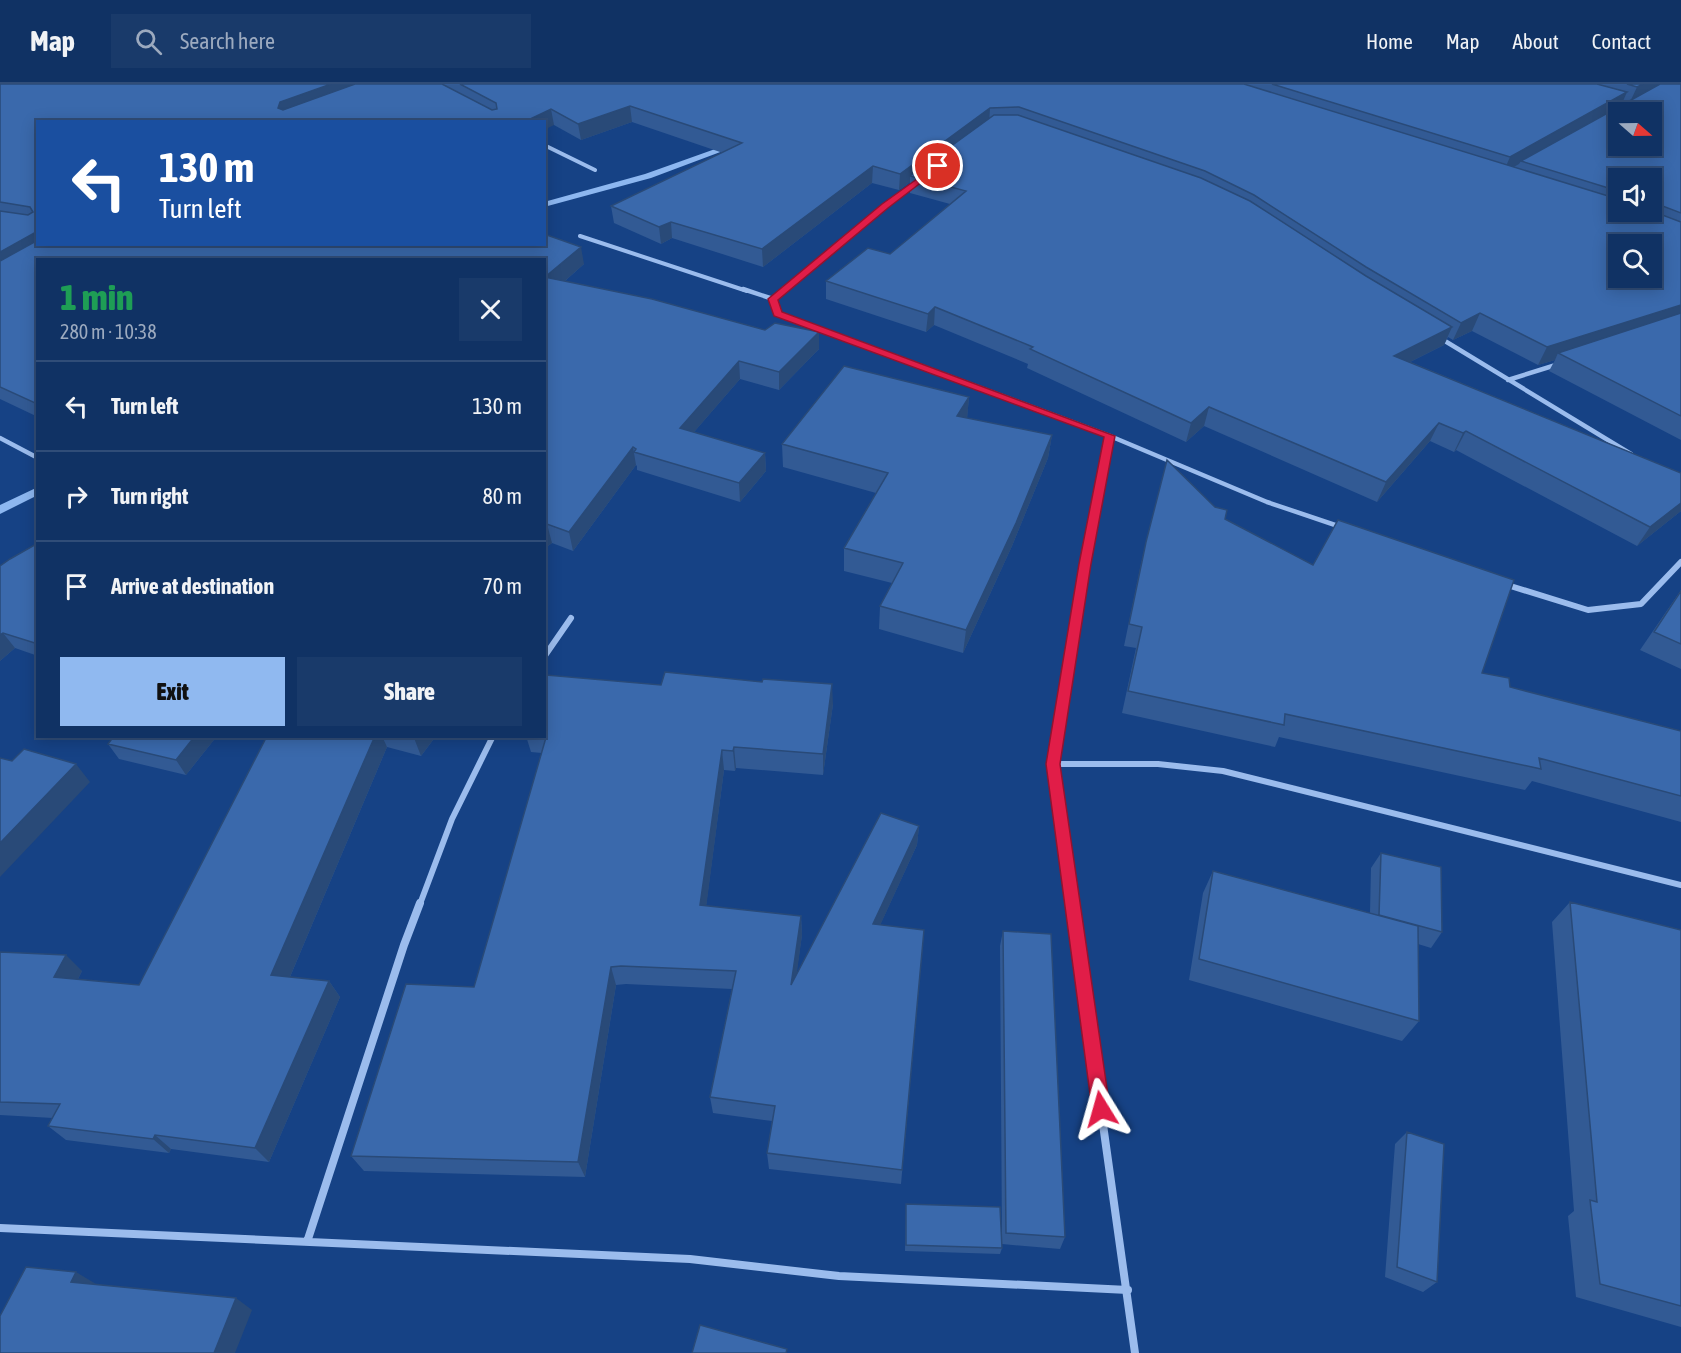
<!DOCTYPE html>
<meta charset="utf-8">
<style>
:root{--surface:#103264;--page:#193a6a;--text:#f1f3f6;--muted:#9caabf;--line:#304d78;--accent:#90b9f0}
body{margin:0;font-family:"Asap Condensed",sans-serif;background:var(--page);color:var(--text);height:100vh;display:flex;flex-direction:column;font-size:22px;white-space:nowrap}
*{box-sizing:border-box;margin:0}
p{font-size:20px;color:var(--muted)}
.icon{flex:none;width:33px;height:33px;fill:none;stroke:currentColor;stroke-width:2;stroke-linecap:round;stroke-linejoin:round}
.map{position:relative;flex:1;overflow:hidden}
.details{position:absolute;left:36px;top:174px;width:510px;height:480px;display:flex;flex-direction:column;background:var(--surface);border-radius:0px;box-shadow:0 3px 15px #0003,0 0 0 2px var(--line)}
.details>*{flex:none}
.banner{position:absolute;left:36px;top:36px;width:510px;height:126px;border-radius:0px;box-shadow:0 3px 15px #0003,0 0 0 2px var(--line);background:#1a4fa0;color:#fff;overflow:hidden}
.needle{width:39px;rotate:110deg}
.tools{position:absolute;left:1608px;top:18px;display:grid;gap:12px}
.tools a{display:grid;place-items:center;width:54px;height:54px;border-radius:0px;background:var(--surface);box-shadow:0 3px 15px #0003,0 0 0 2px var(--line);font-size:30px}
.pin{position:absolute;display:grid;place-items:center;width:51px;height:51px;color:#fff;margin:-26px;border:3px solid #fff;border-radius:50%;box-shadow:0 2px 6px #0007}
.me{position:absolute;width:66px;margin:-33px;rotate:352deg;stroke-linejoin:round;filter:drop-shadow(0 0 4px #0008)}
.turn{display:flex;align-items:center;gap:21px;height:126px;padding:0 24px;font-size:27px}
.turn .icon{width:78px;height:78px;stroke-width:2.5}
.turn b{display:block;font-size:42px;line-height:51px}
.round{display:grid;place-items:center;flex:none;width:63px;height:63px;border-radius:0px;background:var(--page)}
.headline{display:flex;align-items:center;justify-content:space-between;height:102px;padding:0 24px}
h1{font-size:36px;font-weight:800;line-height:45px;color:#1e9e55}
.cta{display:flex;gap:12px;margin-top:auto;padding:12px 24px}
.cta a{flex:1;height:69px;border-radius:0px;background:var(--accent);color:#111;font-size:24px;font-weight:800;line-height:69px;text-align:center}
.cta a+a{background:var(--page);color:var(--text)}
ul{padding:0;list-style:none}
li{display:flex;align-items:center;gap:18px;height:90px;padding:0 24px;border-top:2px solid var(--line)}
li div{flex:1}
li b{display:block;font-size:22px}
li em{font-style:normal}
header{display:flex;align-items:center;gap:36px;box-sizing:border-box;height:84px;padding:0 30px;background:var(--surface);border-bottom:2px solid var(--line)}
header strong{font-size:28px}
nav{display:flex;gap:33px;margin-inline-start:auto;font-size:21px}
.search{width:420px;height:54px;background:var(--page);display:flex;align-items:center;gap:15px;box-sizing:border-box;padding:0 21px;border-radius:0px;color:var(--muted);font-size:22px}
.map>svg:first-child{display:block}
</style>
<header>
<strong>Map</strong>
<div class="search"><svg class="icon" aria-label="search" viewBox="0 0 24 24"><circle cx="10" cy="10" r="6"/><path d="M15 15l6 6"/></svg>Search here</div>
<nav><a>Home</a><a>Map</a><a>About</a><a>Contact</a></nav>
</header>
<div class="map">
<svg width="1681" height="1269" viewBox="0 0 1681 1269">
<rect width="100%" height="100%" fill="#164285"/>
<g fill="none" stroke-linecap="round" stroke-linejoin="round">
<path fill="#8db7f0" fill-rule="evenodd" d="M732,59L739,61L651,94L544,123V118L645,90Z
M38,403V411L0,430V421Z"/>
<path stroke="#9bbced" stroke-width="4" d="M544,61L595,86
M580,152L747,207
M781,207L916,99"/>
<path stroke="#9bbced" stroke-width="4.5" d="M743,205L773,215
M783,205L773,215L778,229L1110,352L1267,418L1341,443
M1440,254L1631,370
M1508,296L1559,280
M0,354L38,374
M1086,474L1110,352"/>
<path stroke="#9bbced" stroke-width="6" d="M1504,500L1588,526L1641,520L1681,478
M544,573L571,534
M1053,680H1158L1223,687L1681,801
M420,820L452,735L493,652
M1073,820L1053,680L1087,472"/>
<path stroke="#9bbced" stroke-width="8" d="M1072,819L1135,1269
M0,1144L690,1175L839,1192L1128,1206
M307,1158L404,861L420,819"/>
</g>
<path fill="#325a94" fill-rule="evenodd" d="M0,0H1681V356L1549,287L1555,276L1538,281L1472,247L1453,256L1448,253L1444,261L1410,278L1681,389V427L1637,462L1456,366L1454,368L1430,357L1377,418L1204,342L1186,358L1027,284L1028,280L934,241L926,248L826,215V197L890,170L950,120L910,109V98L899,106L872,99L763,183L672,154L661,160L614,139L611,122L723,69L632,38L581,56L554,41L38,38V160H544L584,180L565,197L819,265L779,306L740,295L694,348L765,369L766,387L740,418L637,386V382L636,381L573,467L552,459L544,465V176H38V333L0,315ZM1618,94H1652V128H1618Z
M969,313L967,334L1052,351L1048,374L1012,462L963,569L879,545L880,522L892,499L844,487V464L876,409L783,383L782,360Z
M1167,376L1225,435L1482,589L1510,603L1681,647V738L1532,697L1525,706L1279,653L1275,663L1122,629L1136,564L1124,562L1141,480Z
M38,459V572L15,564L0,577V482Z
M1681,506V585L1640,566Z
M544,596L833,620L823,691L736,684L735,687L724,686L706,822L801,832L802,851L796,891L919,742L917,761L880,841L924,846L901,1100L769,1085L767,1069L772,1037L713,1029L710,1013L732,905L626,900L616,901L585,1093L364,1087L351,1072L474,903L542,669L531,668L526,652H544Z
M217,652L186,691L119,675L108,660Z
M267,652H436L421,672L387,663L290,893L329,897L340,913L269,1078L171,1065L169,1069L66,1056L48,1042L53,1034L0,1031V868L82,887L78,895L139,901Z
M1381,769L1442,848L1431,864L1418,860L1419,937L1402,957L1189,896L1203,809L1213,787L1370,829L1371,784Z
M1570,818L1681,846V1243L1576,1213L1568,1132L1574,1127L1552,838Z
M1003,847L1065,1153L1060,1165L1002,1160L1000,862Z
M1407,1048L1437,1198L1423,1208L1385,1193L1395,1060Z
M906,1120L1002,1164L1000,1170L905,1167Z"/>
<path fill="#294a78" d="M331,0H377L284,38L278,24L280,18Z
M1643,0H1665L1630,18L1637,3Z
M1627,8L1620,24L1521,77L1519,80L1503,89L1510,73Z
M630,22L632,38L581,56L578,40Z
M990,24L989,40L910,92V98L899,106L900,90Z
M551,25L554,41L544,46V38H524Z
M873,82L872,99L763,183L762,165Z
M671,138L672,154L661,160L659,143Z
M38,147V160L0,190V168Z
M581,163L584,180L549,211L545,193Z
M1681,221V235L1558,269L1555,276L1538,281L1547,263Z
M935,223L934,241L926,248L928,230Z
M1480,229L1472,247L1453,256L1461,239Z
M1452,243L1444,261L1386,290L1394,272Z
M819,248V265L779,306V288Z
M739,277L740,295L682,362L680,344Z
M969,313L967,336L957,332Z
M1209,323L1204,342L1186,358L1191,339Z
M1439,339L1430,357L1377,418L1386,398Z
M1466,347L1456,366L1454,368L1463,349Z
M1052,351L1048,374L1012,462L963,569L966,546Z
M633,363L636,381L573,467L569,448Z
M765,369L766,387L740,418L739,399Z
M1681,419V427L1637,462L1650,443Z
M547,440L552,459L544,465V443Z
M3,549L15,564L0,577V551Z
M832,600L833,620L823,691V670Z
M195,652H217L186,691L176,676Z
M375,652H382L387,663L284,907L271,891Z
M415,652H436L421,672L414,654Z
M734,663L736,684L735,687L733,667Z
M722,666L724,686L704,840L700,821Z
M76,680L90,698L0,793V759Z
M919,742L917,761L872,859L873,840Z
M801,832L802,851L793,918L791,901Z
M66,871L82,887L71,909L54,893Z
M611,883L616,901L585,1093L578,1078Z
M329,897L340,913L269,1078L255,1064Z
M155,1051L171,1065L169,1069L153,1055Z
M76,1188L96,1200L92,1209L71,1198Z
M236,1214L252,1226L235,1269H214Z"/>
<path fill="#3a69ac" stroke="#294a78" stroke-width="1.5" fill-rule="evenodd" d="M0,0H331L280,18L278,24L283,26L355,0H442L492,26L497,25L496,19L460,0H1244L1618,115V128H1652V127L1681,138V221L1547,263L1480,229L1461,239L1366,183L1254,111L1205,87L1019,23L990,24L900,90L873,82L762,165L671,138L659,143L611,122L742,59L630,22L578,40L551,25L524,38H38V147L0,168V127L28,131L33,128L30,123L0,118ZM1618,160H1652V194H1618Z
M1272,0H1597L1627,8L1510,73Z
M1627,0H1643L1637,3Z
M1660,0H1681V129L1652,118V94H1618V107L1521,77ZM1618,28H1652V62H1618Z
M994,31H1018L1201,94L1250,117L1366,192L1452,243L1394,272L1681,389V419L1650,443L1466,347L1463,349L1439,339L1386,398L1209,323L1191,339L1030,265L1033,263L935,223L928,230L826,197L868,164L890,170L966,107L910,92Z
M544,150L581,163L545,193L652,215L765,246L775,239L819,248L779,288L739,277L680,344L765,369L739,399L634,368L636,365L633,363L569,448L547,440L544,443V176H38V317L35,319L0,303V177L38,156V160H247L253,163L258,160H544Z
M1681,229V332L1558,269Z
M844,282L969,313L957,332L1052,351L1016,439L966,546L880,522L903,479L844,464L888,389L782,360Z
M1167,376L1215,423L1227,426L1225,435L1313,481L1338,436L1514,496L1482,589L1509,594L1510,603L1681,647V712L1539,674L1541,685L1285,630L1284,641L1128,607L1142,543L1129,540L1146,458Z
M38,459V560L3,549L0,551V482L10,475Z
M1681,507V560L1654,548Z
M665,588L762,598L763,595L832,600L823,670L734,663L733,667L722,666L700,821L801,832L791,901L881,729L919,742L873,840L924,846L902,1086L767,1069L775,1022L710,1013L736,887L621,882L611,883L578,1078L351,1072L406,900L474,903L547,650L544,649V596L546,591L661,601Z
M114,652H195L176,676L108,660Z
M267,652H375L271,891L329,897L255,1064L155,1051L153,1055L48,1042L60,1020L0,1018V868L66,871L54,893L139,901Z
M24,665L76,680L0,759V674L12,677Z
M1381,769L1441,783L1442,848L1379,831Z
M1213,787L1418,842L1419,937L1199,875Z
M1570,818L1681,846V1222L1600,1200L1590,1116L1597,1118Z
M1003,847L1051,850L1065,1153L1006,1149Z
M1407,1048L1444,1060L1437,1198L1397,1183Z
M906,1120L1000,1123L1002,1164L906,1161Z
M26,1183L76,1188L71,1198L236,1214L214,1269H0V1232Z
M700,1241L787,1265L786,1269H692Z"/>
<path fill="#e11d48" stroke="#92132f" stroke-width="1.5" d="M938,80L942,82L940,84L888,124L778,216L782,228L1115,352L1091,480L1060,680L1110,1025L1107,1031L1101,1033L1095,1031L1092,1025L1046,680L1079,480L1104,353L774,232L768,215L882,120Z"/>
</svg>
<div class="tools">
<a><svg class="needle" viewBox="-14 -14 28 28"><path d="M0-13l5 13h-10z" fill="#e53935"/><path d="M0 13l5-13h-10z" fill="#9caabf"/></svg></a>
<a><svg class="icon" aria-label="sound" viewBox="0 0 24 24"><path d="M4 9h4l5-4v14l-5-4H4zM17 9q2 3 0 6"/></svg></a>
<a><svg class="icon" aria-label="search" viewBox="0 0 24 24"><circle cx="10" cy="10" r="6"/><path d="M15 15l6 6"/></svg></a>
</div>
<div class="pin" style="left:938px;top:82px;background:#d93025"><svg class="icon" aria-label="arrive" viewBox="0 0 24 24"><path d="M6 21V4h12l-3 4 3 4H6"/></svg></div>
<svg class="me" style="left:1101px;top:1025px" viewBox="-20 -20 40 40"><path d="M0-17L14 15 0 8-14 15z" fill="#e11d48" stroke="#fff" stroke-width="4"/></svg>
<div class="banner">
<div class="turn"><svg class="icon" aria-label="left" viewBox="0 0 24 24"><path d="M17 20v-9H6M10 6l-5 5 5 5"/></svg><div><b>130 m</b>Turn left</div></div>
</div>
<section class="details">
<div class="headline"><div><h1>1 min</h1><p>280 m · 10:38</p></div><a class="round"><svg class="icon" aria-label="close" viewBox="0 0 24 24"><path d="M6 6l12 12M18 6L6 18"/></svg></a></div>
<ul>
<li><svg class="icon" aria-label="left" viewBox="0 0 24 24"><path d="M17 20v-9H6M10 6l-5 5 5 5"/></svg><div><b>Turn left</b></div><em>130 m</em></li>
<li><svg class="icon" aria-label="right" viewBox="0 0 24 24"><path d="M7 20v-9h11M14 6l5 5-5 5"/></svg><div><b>Turn right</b></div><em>80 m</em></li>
<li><svg class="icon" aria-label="arrive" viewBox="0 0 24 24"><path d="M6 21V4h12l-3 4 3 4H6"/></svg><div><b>Arrive at destination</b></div><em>70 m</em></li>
</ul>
<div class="cta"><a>Exit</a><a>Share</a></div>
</section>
</div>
